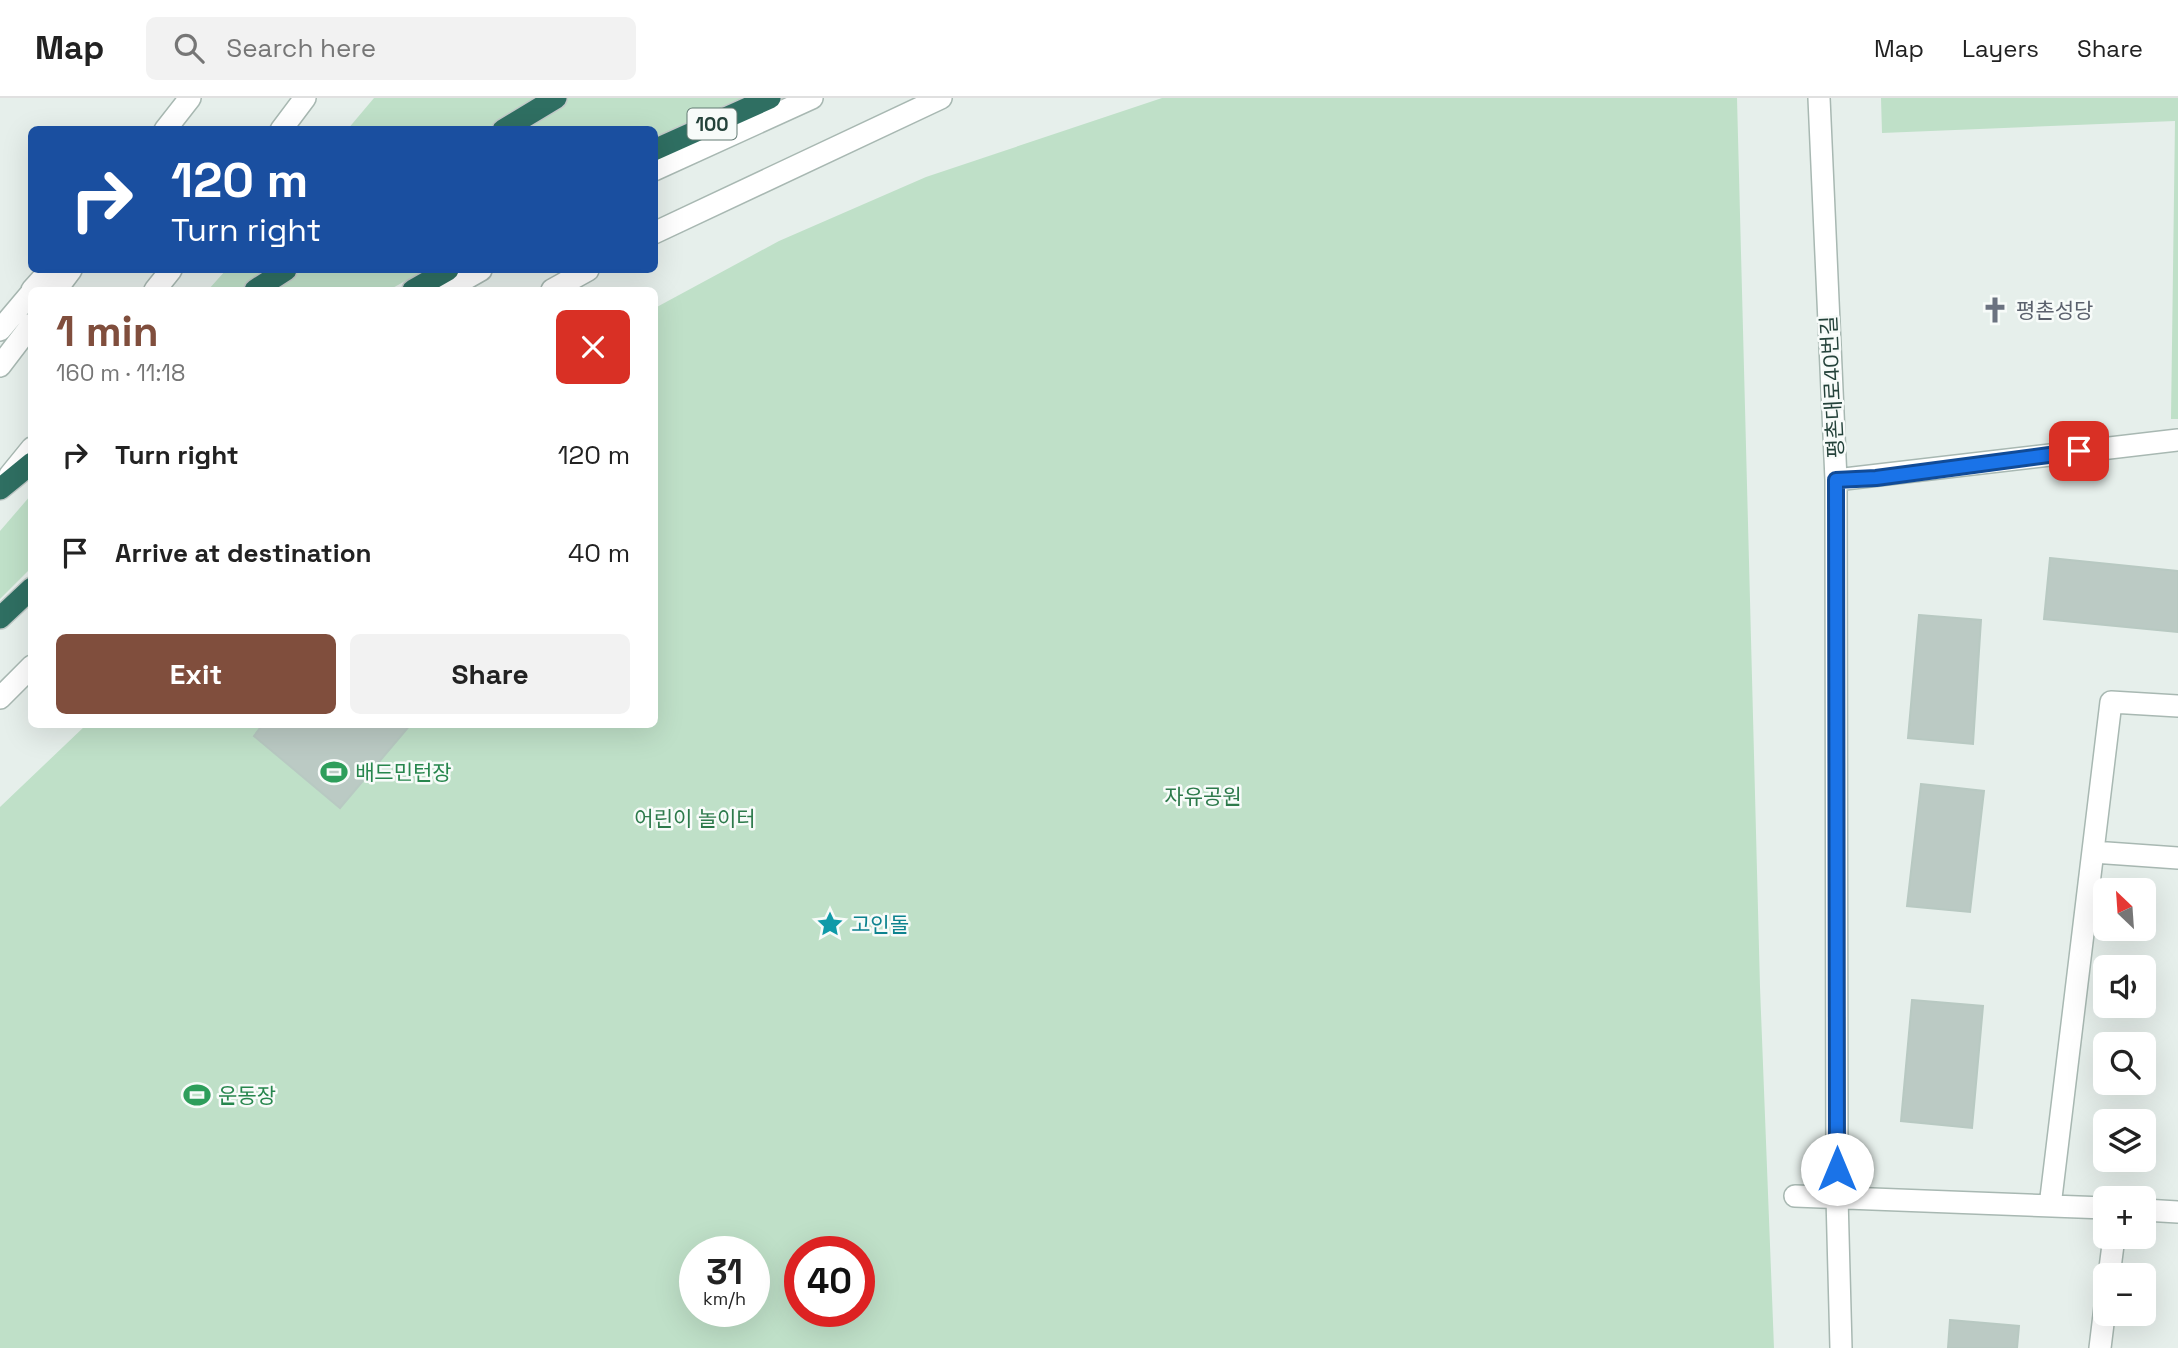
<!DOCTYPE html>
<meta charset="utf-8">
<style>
:root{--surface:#fff;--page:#f2f2f2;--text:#222;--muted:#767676;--line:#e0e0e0;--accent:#804e3d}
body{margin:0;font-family:"Space Grotesk","Noto Sans KR",sans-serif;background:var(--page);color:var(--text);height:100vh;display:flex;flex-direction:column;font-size:26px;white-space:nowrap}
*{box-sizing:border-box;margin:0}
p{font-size:23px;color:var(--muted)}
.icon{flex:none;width:38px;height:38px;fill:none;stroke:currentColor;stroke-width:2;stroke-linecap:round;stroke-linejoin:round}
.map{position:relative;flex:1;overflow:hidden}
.details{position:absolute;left:28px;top:189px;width:630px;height:441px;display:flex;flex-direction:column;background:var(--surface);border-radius:10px;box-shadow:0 7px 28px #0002}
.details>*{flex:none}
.top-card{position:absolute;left:28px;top:28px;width:630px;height:147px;border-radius:10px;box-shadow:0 7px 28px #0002;background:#1a4fa0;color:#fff;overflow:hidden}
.needle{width:46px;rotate:335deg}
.fabs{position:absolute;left:2093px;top:780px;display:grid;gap:14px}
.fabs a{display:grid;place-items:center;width:63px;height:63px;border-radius:10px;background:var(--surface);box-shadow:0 7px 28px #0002;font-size:35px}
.speed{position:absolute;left:679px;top:1138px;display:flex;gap:14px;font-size:35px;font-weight:700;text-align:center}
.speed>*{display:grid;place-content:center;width:91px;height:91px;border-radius:50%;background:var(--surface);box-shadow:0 7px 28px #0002;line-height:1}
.speed small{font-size:18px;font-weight:400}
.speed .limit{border:10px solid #d22;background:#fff;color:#111}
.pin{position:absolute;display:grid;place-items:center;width:60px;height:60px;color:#fff;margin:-30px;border-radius:14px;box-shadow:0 4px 10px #0006}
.me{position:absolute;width:77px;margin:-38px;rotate:0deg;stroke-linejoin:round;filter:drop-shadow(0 0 5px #0008)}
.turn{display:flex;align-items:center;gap:24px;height:147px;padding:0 28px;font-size:32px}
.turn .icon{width:91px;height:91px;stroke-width:2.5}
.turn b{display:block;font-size:49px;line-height:60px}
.round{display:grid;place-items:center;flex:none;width:74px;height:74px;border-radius:10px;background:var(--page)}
.summary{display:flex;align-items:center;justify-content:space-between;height:119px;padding:0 28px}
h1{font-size:42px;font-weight:700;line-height:52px;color:var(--accent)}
.action{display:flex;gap:14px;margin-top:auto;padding:14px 28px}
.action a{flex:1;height:80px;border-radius:10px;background:var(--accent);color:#fff;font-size:28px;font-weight:700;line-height:80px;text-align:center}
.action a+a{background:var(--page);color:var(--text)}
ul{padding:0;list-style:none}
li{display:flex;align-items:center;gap:21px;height:98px;padding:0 28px}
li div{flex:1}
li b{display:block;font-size:26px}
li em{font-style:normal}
header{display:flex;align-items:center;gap:42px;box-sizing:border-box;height:98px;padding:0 35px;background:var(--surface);border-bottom:2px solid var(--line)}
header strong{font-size:33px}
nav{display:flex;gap:38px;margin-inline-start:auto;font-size:24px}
.search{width:490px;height:63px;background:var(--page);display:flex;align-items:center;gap:18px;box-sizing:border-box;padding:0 24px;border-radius:10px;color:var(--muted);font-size:26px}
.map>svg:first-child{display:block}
</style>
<header>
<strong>Map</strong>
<div class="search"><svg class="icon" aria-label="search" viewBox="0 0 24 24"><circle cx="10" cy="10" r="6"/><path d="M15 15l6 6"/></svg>Search here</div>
<nav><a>Map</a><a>Layers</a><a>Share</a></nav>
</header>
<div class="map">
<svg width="2178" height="1250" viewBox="0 0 2178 1250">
<rect width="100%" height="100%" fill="#e6efeb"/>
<path fill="#bfe0c8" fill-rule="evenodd" d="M374,0H763L655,45L654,32H347Z
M1162,0H1737L1760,889L1774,1250H0V709L86,627L654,626L655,210L779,143L926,79ZM695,1153H754V1213H695ZM800,1153H859V1213H800Z
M1881,0H2178V321H2171L2175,23L1882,35Z
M226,172H425L389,192H208Z
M31,397V470L0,501V433Z"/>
<path fill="#bbcac4" stroke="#b8c9c2" stroke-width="2" d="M2050,460L2178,473V534L2044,521Z
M1919,517L1981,522L1973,646L1908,640Z
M263,626H411L340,710L254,638Z
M1921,686L1984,693L1970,814L1907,808Z
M1912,902L1983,908L1972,1030L1901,1023Z
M1950,1222L2019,1228L2017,1250H1948Z"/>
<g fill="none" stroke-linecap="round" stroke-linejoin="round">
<g stroke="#a8b8b2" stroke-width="24">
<path id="minor" d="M1819,0L1836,382L1837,1099L1841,1250
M165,32L190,0
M281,32L305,0
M654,72L812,0
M654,135L941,0
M32,192L50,172
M56,192L71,172
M155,192L171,172
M446,192L481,172
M552,192L588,172
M0,232L32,194
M0,268L32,226
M10,377L32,350
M1836,382L2178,342
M0,600L32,568
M2093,754L2178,760
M1795,1098L2105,1110
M2050,1108L2111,604L2178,608
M2144,1112L2178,1114
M2109,1178L2114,1139
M2100,1250L2105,1209"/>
</g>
<g stroke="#c2cac8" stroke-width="24">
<path id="highway" d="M503,32L556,0
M654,52L770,0
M255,192L286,172
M413,192L448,172
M0,391L32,365
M0,520L32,490"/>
</g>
<use href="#minor" stroke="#fff" stroke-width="21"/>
<use href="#highway" stroke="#2f6f62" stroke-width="21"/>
</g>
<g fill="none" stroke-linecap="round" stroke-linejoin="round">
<g stroke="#114b97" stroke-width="18">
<path id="route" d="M1837,1071L1836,382L1876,380L2079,353"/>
</g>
<use href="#route" stroke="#1a73e8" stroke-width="12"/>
</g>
<defs>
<g id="church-bare" transform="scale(2.1)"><path d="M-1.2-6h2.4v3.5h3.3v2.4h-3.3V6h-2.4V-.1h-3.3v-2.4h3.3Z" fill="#6b7280" stroke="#f7fbf9" stroke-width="2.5" paint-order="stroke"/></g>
<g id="stadium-bare" transform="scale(2.1)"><path d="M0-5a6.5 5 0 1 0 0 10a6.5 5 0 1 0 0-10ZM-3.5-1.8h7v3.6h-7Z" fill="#2e9e5b" stroke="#f7fbf9" stroke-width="2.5" paint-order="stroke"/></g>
<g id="sight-bare" transform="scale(2.1)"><path d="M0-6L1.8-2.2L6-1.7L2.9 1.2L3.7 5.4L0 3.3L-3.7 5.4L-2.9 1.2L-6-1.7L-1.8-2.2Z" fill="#0f9aa8" stroke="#f7fbf9" stroke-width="2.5" paint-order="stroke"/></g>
</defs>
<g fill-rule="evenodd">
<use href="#church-bare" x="1995" y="212"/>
<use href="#stadium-bare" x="334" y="674"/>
<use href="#sight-bare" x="830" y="826"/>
<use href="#stadium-bare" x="197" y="997"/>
</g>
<g text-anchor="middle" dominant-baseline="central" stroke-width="5" stroke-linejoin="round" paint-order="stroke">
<rect fill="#f7fbf9" stroke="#637a73" stroke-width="2" x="687.5" y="10.5" width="49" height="31" rx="5"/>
<g font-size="19" font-weight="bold" fill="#24423a">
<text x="712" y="26">100</text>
</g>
<g font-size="21" fill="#5b616d" stroke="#f7fbf9" text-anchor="start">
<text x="2016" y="212">평촌성당</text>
</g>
<g font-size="21" fill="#24423a" stroke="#f7fbf9">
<text transform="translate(1832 289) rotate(-93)">평촌대로40번길</text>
</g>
<g font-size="21" fill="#27864d" stroke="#f7fbf9" text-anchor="start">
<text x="355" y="674">배드민턴장</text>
<text x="218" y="997">운동장</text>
</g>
<g font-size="21" fill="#2d7a4b" stroke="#f7fbf9">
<text x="1203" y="698">자유공원</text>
<text x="695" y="720">어린이 놀이터</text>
</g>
<g font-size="21" fill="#0d838f" stroke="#f7fbf9" text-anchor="start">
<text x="851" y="826">고인돌</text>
</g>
</g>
</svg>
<div class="fabs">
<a><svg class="needle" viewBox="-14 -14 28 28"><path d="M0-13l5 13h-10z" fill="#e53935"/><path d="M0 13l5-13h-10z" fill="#767676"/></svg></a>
<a><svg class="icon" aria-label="sound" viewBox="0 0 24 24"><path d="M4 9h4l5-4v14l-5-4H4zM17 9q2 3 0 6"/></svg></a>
<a><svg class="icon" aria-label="search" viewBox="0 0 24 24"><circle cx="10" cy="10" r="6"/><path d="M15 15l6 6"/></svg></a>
<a><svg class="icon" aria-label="layers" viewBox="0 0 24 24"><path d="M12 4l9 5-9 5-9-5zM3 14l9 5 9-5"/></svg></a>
<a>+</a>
<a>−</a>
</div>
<div class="speed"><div>31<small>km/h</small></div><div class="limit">40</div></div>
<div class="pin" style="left:2079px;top:353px;background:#d93025"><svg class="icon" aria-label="arrive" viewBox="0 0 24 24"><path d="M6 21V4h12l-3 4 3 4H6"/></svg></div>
<svg class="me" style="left:1837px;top:1071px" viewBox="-20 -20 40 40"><circle r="19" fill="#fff"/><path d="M0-13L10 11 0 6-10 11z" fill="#1a73e8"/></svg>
<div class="top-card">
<div class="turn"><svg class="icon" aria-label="right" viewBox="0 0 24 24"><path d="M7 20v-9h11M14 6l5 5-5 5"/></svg><div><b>120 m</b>Turn right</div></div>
</div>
<section class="details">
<div class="summary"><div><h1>1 min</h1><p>160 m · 11:18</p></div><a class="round" style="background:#d93025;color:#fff"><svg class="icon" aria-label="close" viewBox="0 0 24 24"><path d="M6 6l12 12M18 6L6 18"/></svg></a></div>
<ul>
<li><svg class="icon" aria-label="right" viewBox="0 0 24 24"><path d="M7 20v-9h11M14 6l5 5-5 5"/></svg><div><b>Turn right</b></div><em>120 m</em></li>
<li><svg class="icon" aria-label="arrive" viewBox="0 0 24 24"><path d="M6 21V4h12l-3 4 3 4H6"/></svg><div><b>Arrive at destination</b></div><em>40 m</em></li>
</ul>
<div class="action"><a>Exit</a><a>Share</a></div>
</section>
</div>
